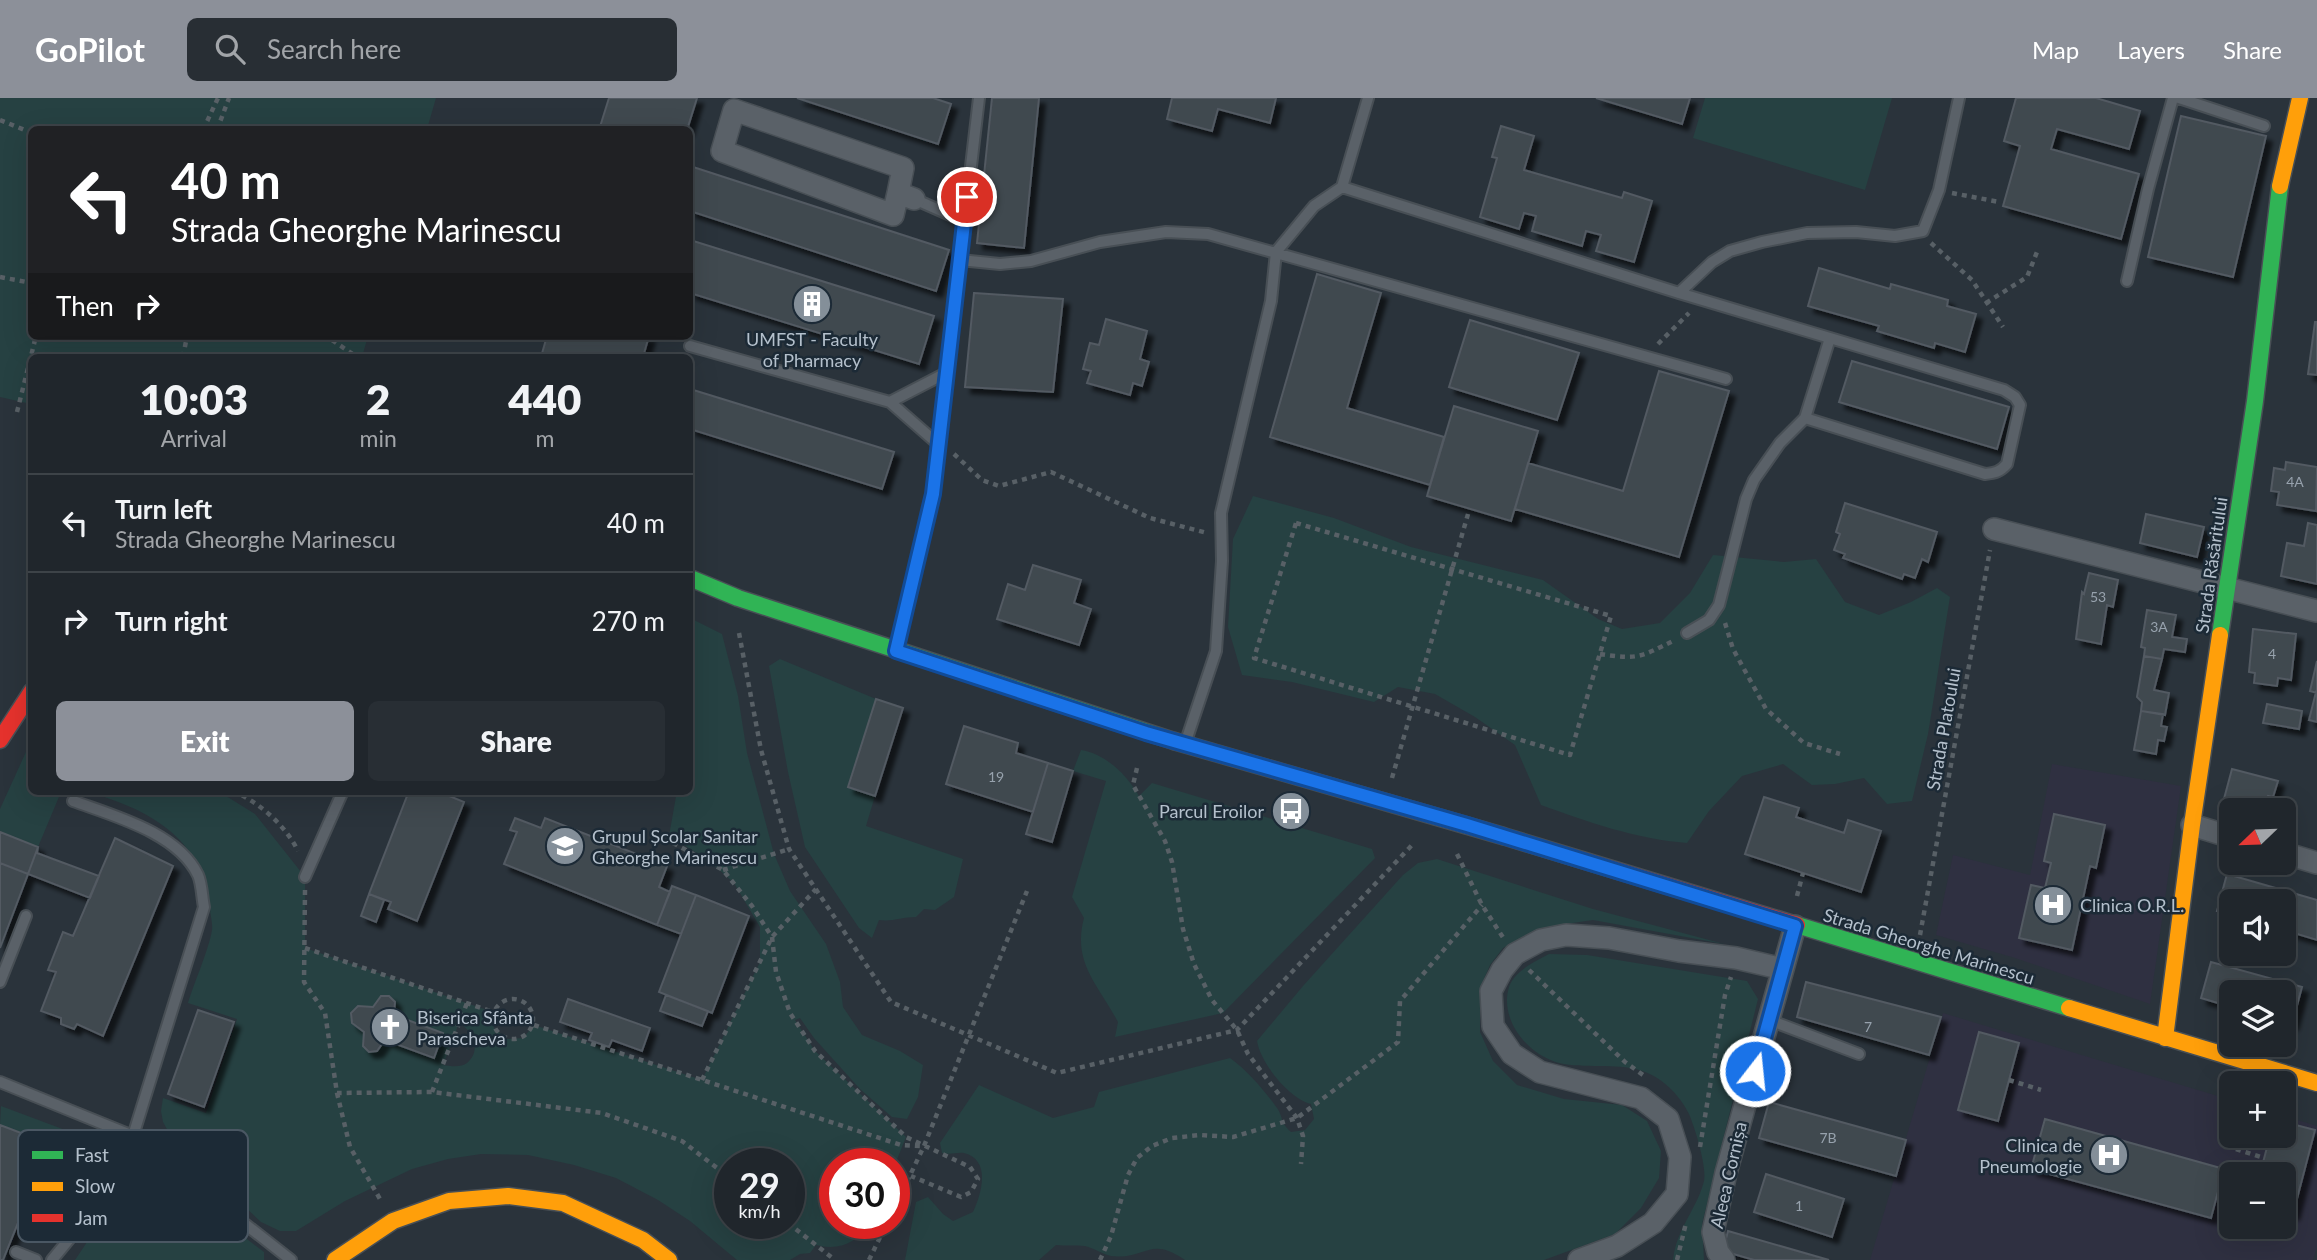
<!DOCTYPE html>
<meta charset="utf-8">
<style>
:root{--surface:#20262c;--page:#282e34;--text:#f1f3f6;--muted:#a2a5a9;--line:#3d4348;--accent:#8c9099}
body{margin:0;font-family:Lato,sans-serif;background:var(--page);color:var(--text);height:100vh;display:flex;flex-direction:column;font-size:26px;white-space:nowrap}
*{box-sizing:border-box;margin:0}
p{font-size:23px;color:var(--muted)}
.icon{flex:none;width:38px;height:38px;fill:none;stroke:currentColor;stroke-width:2;stroke-linecap:round;stroke-linejoin:round}
.map{position:relative;flex:1;overflow:hidden}
.details{position:absolute;left:28px;top:256px;width:665px;height:441px;display:flex;flex-direction:column;background:var(--surface);border-radius:10px;box-shadow:0 7px 28px #0002,0 0 0 2px var(--line)}
.details>*{flex:none}
.top-card{position:absolute;left:28px;top:28px;width:665px;height:214px;border-radius:10px;box-shadow:0 7px 28px #0002,0 0 0 2px var(--line);background:#202124;color:#fff;overflow:hidden}
.needle{width:46px;rotate:247deg}
.tools{position:absolute;left:2219px;top:700px;display:grid;gap:14px}
.tools a{display:grid;place-items:center;width:77px;height:77px;border-radius:10px;background:var(--surface);box-shadow:0 7px 28px #0002,0 0 0 2px var(--line);font-size:35px}
.speed{position:absolute;left:714px;top:1050px;display:flex;gap:14px;font-size:35px;font-weight:700;text-align:center}
.speed>*{display:grid;place-content:center;width:91px;height:91px;border-radius:50%;background:var(--surface);box-shadow:0 7px 28px #0002,0 0 0 2px var(--line);line-height:1}
.speed small{font-size:18px;font-weight:400}
.speed .limit{border:10px solid #d22;background:#fff;color:#111}
.pin{position:absolute;display:grid;place-items:center;width:60px;height:60px;color:#fff;margin:-30px;border:4px solid #fff;border-radius:50%;box-shadow:0 2px 7px #0007}
.me{position:absolute;width:77px;margin:-38px;rotate:16deg;stroke-linejoin:round;filter:drop-shadow(0 0 5px #0008)}
.turn{display:flex;align-items:center;gap:24px;height:147px;padding:0 28px;font-size:32px}
.turn .icon{width:91px;height:91px;stroke-width:2.5}
.turn b{display:block;font-size:49px;line-height:60px}
.then{display:flex;align-items:center;height:66px;padding:0 28px;background:#0003;gap:14px;font-size:26px}
.eta{display:flex;justify-content:space-evenly;align-items:center;height:119px;text-align:center}
.eta b{font-size:42px;font-weight:800;line-height:49px}
.cta{display:flex;gap:14px;margin-top:auto;padding:14px 28px}
.cta a{flex:1;height:80px;border-radius:10px;background:var(--accent);color:#fff;font-size:28px;font-weight:800;line-height:80px;text-align:center}
.cta a+a{background:var(--page);color:var(--text)}
ul{padding:0;list-style:none}
li{display:flex;align-items:center;gap:21px;height:98px;padding:0 28px;border-top:2px solid var(--line)}
li div{flex:1}
li b{display:block;font-size:26px}
li em{font-style:normal}
header{display:flex;align-items:center;gap:42px;box-sizing:border-box;height:98px;padding:0 35px;background:var(--accent);color:#fff}
header strong{font-size:33px}
nav{display:flex;gap:38px;margin-inline-start:auto;font-size:24px}
.search{width:490px;height:63px;background:var(--page);display:flex;align-items:center;gap:18px;box-sizing:border-box;padding:0 24px;border-radius:10px;color:var(--muted);font-size:26px}
.map>svg:first-child{display:block}
</style>
<header>
<strong>GoPilot</strong>
<div class="search"><svg class="icon" aria-label="search" viewBox="0 0 24 24"><circle cx="10" cy="10" r="6"/><path d="M15 15l6 6"/></svg>Search here</div>
<nav><a>Map</a><a>Layers</a><a>Share</a></nav>
</header>
<div class="map">
<svg width="2317" height="1162" viewBox="0 0 2317 1162">
<defs>
<filter id="shadow"><feDropShadow dx="6" dy="6" stdDeviation="2" flood-color="#0009"/></filter>
</defs>
<rect width="100%" height="100%" fill="#2a333b"/>
<path fill="#2f3041" fill-rule="evenodd" d="M2052,666L2181,688L2150,906L2015,860L1936,837L1953,757L2030,777Z
M1943,915L2231,1002V1038H2284V1018L2317,1028V1148L2313,1162H1870ZM2231,1076H2284V1129H2231Z"/>
<path fill="#264142" fill-rule="evenodd" d="M0,0H436L427,31L32,32V238H368L362,259H32L31,306L0,299Z
M1705,0H1892L1865,92L1693,40Z
M1253,398L1334,420L1411,449L1543,482L1598,521L1622,531L1660,525L1690,495L1713,457L1784,464L1816,461L1845,504L1879,517L1911,504L1937,490L1950,499L1928,636L1912,703L1887,706L1864,680L1835,686L1812,687L1783,666L1742,678L1709,713L1687,745C1636,741 1588,724 1541,707L1515,647L1475,619L1435,596L1398,589L1374,604L1292,584L1242,577L1228,529L1233,441Z
M690,520L722,536L738,598L747,655L774,756L790,793L826,846L840,884L843,909L862,937L900,953L923,967L918,999L907,1021L892,1019L860,991L814,940L800,920L795,922L815,953L906,1039L894,1069V1066H835V1125H870C857,1145 839,1153 816,1147L810,1155L800,1156L790,1162H737L690,1123L658,1102L616,1080L574,1067L528,1057L481,1056L448,1061L412,1071L345,1103L296,1133H280L261,1124L173,1042L163,1024L161,1013L163,1000L206,1015L237,921L188,905C194,885 209,851 212,832C213,825 210,817 210,810C203,739 147,710 84,693H218L255,716L305,779V850L493,914L494,930L507,941L523,940L534,927L702,982L760,864V829L734,785L708,762L669,738L677,693H690ZM459,925C473,933 482,952 467,965C461,970 450,968 443,967ZM730,1066H789V1125H730Z
M780,561L876,601L848,689L875,698L866,728L963,761L954,799L935,812L924,811L916,819C902,819 892,824 879,822L872,840L859,830L805,749L788,674L769,568Z
M31,643L32,693H70L61,694L38,749L0,734V711Z
M1081,652C1106,656 1127,677 1139,698L1152,685L1372,751L1375,760L1223,915L1115,939L1118,924C1098,886 1072,865 1084,820L1072,799L1106,683L1073,673Z
M1437,761L1593,811L1724,846L1593,822L1559,827L1532,834L1503,850L1490,867L1480,890V934L1493,963L1517,987L1564,1001L1622,1007L1647,1023L1661,1053L1659,1080L1641,1110L1615,1136L1544,1162H1185C1149,1137 1147,1162 1111,1158C1102,1156 1094,1150 1085,1148C1075,1147 1066,1148 1056,1147L1039,1162H905L916,1104L928,1099L943,1116L953,1123L973,1114C981,1097 992,1062 964,1055C957,1054 950,1057 942,1055L940,1045L979,987L1053,1020L1094,1009L1099,994L1230,960C1248,973 1264,992 1277,1010C1284,1020 1279,1023 1291,1034L1305,1032L1314,1021L1311,1006C1289,1000 1261,966 1257,943L1303,888L1403,777L1418,765Z
M1549,856L1587,857L1747,883L1758,901L1702,1126L1704,1162H1673C1675,1141 1685,1126 1694,1108C1698,1101 1702,1091 1704,1083C1707,1069 1695,1030 1689,1016C1679,996 1661,978 1639,972C1616,965 1584,971 1559,965C1528,957 1499,922 1509,889C1514,873 1536,863 1549,856Z
M1,1008L116,1051V1062L58,1132L21,1117L49,1046L0,1027Z
M157,1073L264,1154V1162H75L114,1104L136,1080Z"/>
<path fill="#41484f" stroke="#525a62" stroke-width="2" filter="url(#shadow)" d="M609,0H697L687,32H599Z
M797,0H933L951,6L938,46Z
M992,0H1039L1024,150L977,145Z
M1172,0H1276L1270,25L1218,11L1212,33L1167,21Z
M1596,0H1690L1682,26Z
M2016,0H2096L2140,13L2129,51L2057,31L2051,51L2139,76L2121,141L2003,108L2020,48L2004,43Z
M2181,18L2266,38L2233,179L2148,159Z
M1501,28L1534,38L1524,72L1622,100L1624,94L1652,103L1634,164L1596,153L1601,137L1586,133L1582,148L1532,133L1536,118L1524,115L1519,131L1480,119L1497,60L1492,59Z
M690,68L949,152L936,193L690,113Z
M690,142L934,218L919,266L690,195Z
M1819,170L1890,191L1891,186L1948,202L1947,208L1976,216L1965,254L1935,245L1934,250L1877,233L1879,228L1808,208Z
M1317,176L1381,195L1347,310L1444,339L1430,387L1270,339Z
M974,195L1063,201L1053,294L965,289Z
M1106,221L1147,233L1140,261L1149,264L1142,288L1133,285L1130,297L1087,285L1091,273L1083,271L1090,245L1099,247Z
M1470,222L1579,255L1557,322L1449,289Z
M2315,224H2317V277L2308,276Z
M547,238H649L643,259H541Z
M1852,263L2009,309L1997,351L1839,304Z
M1659,273L1729,293L1679,459L1515,411L1528,365L1623,393Z
M690,291L894,354L882,391L690,331Z
M1454,308L1538,333L1511,423L1427,398Z
M2286,364L2317,369L2316,413L2277,407L2279,394L2271,393L2274,370L2285,372Z
M1845,405L1937,434L1928,464L1922,461L1915,480L1904,476L1902,481L1843,460L1845,456L1834,452L1840,436L1836,434Z
M2146,416L2204,429L2197,459L2140,445Z
M2308,425L2317,427V486L2281,478L2287,445L2304,448Z
M1033,467L1081,482L1074,505L1091,511L1079,547L997,521L1008,486L1025,492Z
M2089,475L2118,482L2113,509L2107,507L2101,546L2076,541L2082,494L2084,496Z
M2147,512L2176,517L2172,539L2187,541L2185,554L2164,551L2162,561L2144,558L2145,550L2141,549Z
M2253,531L2296,536L2291,582L2278,580L2277,588L2254,585L2255,575L2249,574Z
M2144,558L2162,561L2154,592L2169,595L2165,617L2141,613L2142,604L2137,599Z
M2317,563V595L2310,593Z
M2316,594L2317,595V624L2309,622Z
M876,601L903,610L875,698L848,689Z
M2267,606L2302,613L2299,631L2263,625Z
M2141,613L2163,616L2161,628L2167,629L2164,643L2158,642L2156,656L2134,652Z
M964,628L1018,645L1016,655L1048,665L1033,714L946,686Z
M1048,665L1073,673L1052,744L1026,736Z
M2232,671L2278,683L2273,699L2268,698L2264,712H2231V715L2221,712Z
M409,693H442V695L464,704L417,823L388,811L391,804L369,796Z
M1764,699L1799,710L1796,719L1844,735L1848,722L1881,733L1861,794L1745,756Z
M2054,716L2105,727L2096,770L2090,768L2072,852L2019,840L2031,787L2045,790L2051,765L2044,763Z
M515,720L541,730L545,720L667,768L659,789L670,794L657,827L504,766L517,734L510,732Z
M0,734L38,749L28,776L0,765Z
M115,740L173,768L103,938L77,926L74,931L61,926V920L41,913L56,874L48,872L63,834L73,838Z
M38,749L37,755L99,778L90,800L28,776Z
M0,765L28,776L0,850Z
M2227,776L2279,791L2276,803H2231V817L2217,813Z
M672,788L696,797L681,836L657,827Z
M2279,791L2317,802V842L2284,832V803H2276Z
M369,796L384,802L376,824L361,818Z
M696,797L749,818L712,915L659,894Z
M2211,864L2302,889L2292,926L2284,924V894H2231V909L2201,900Z
M1806,884L1941,919L1929,957L1797,919Z
M666,897L708,913L702,928L660,913Z
M381,898H389L395,904L394,917L443,935L434,960L385,942L377,953L369,954L363,948L364,934L352,925L351,915L358,908L373,909Z
M568,901L650,930L642,953L612,942L609,949L589,942L592,935L560,924Z
M198,912L234,924L204,1009L168,996Z
M1979,934L2019,945L1998,1023L1958,1012Z
M1769,1004L1906,1042L1896,1078L1759,1040Z
M2045,1021L2224,1071L2211,1120L2031,1071Z
M2284,1024L2315,1032L2293,1116L2284,1113V1076H2260L2270,1038H2284Z
M0,1027L50,1046L3,1162H0Z
M1766,1076L1844,1101L1832,1139L1754,1114Z
M1728,1133L1829,1162H1754L1723,1153Z"/>
<g fill="none" stroke-linecap="round" stroke-linejoin="round">
<g stroke="#484f55" stroke-width="14">
<path id="lane" d="M979,0L960,162L1000,166L1031,163L1100,144L1166,134L1208,136L1726,281
M2179,0L2264,28
M1342,89L1679,195L2004,292L2015,299L2020,307L2007,366C2000,374 1995,375 1985,376L1805,320
M914,101L964,123
M2127,183L2148,91L2173,0
M1679,195L1712,164L1730,153L1762,144L1807,135L1856,134L1895,138L1923,133L1939,92L1959,0
M690,248L890,304
M938,346L890,304L946,275
M1687,535L1709,522L1719,507L1746,401L1754,382L1780,345L1805,320L1830,240
M897,549L933,396L960,162
M1186,643L1216,553L1222,463L1221,415L1271,203L1276,154L1314,108L1342,89L1368,0
M73,703C114,718 178,735 198,777C202,786 202,800 204,809L133,1038
M305,779L343,693
M0,884L26,818
M1769,922L1859,956
M0,984L133,1038L291,1162
M16,1154L36,1162
M52,1162L146,1048"/>
</g>
<g stroke="#484f55" stroke-width="24">
<path id="street" d="M898,95L893,117L722,53L734,12L903,70L898,95L914,101
M1994,431L2317,513
M2192,727L2231,739
M2284,755L2317,765
M1579,1162L1617,1148L1653,1125L1677,1096L1680,1059L1668,1021L1641,1000L1540,974L1512,956L1493,928L1491,893L1502,872L1515,856L1541,842L1566,837L1609,840L1679,853L1736,860L1783,871
M1724,1162L1718,1154L1713,1134L1726,1075L1795,828"/>
</g>
<g stroke="#484f55" stroke-width="19">
<path id="fast" d="M690,480L738,500L1174,643
M2220,537L2255,303L2280,88
M1797,827L2069,910"/>
</g>
<g stroke="#484f55" stroke-width="19">
<path id="slow" d="M2280,88L2300,0
M1174,643L1503,738
M2069,910L2317,985
M2165,940L2192,727L2220,537
M335,1162L393,1123L449,1103L508,1098L563,1105L643,1142L669,1162"/>
</g>
<g stroke="#484f55" stroke-width="19">
<path id="jam" d="M0,642L32,593
M1503,738L1797,827"/>
</g>
<path stroke="#586066" stroke-width="4.5" stroke-dasharray="5 5" stroke-linecap="butt" d="M0,22L32,35
M203,32L218,0
M217,32L229,0
M1952,95L1999,104
M1931,145L1972,182L2003,229
M0,179L32,185
M1986,205L2027,179L2037,154
M323,238L332,242L357,259
M1658,246L1689,215
M183,259L187,238
M17,314L36,238
M954,356L982,382L999,388L1051,374L1150,420L1207,435
M1296,425L1611,518L1570,657L1254,560Z
M1725,525L1733,551L1766,611L1804,645L1840,656
M739,535L761,652L789,751L891,904L1057,975L1237,932L1413,746
M1600,556C1639,562 1640,559 1675,542
M1137,670L1133,687L1165,743L1172,764L1183,831L1194,866L1212,902L1237,932L1248,956L1297,1020L1303,1038L1301,1066
M1392,680L1468,416
M233,693C259,704 286,728 298,753
M673,745L723,772L752,808L772,839L776,874L790,915L815,953L906,1039L970,1069L978,1081L971,1094L961,1099L911,1078
M1457,756L1482,807L1504,841
M723,772L789,751
M305,792L304,884L325,915L337,995L432,994L602,1015L682,1043L730,1080
M1797,798L1803,775
M1920,837L1990,452
M305,850L493,914
M1529,872L1625,964L1643,977
M493 921a20 20 0 1 1 40 0a20 20 0 1 1-40 0Z
M534,927L901,1047L920,1048
M702,982L772,839L816,791
M2009,982L2041,992
M432,994L467,905
M337,995L350,1049L380,1101
M1700,1049L1725,897L1731,879
M2236,1051L2264,1060
M894,1111L924,1048L1027,793
M788,1125L835,1162
M869,1162L887,1125
M1100,1162L1111,1138L1128,1077L1137,1060L1152,1048L1172,1040L1200,1037L1233,1039L1297,1020L1398,944L1400,903L1482,807
M1677,1162L1686,1125"/>
<use href="#lane" stroke="#5a6168" stroke-width="10"/>
<use href="#street" stroke="#5a6168" stroke-width="21"/>
<use href="#fast" stroke="#30b455" stroke-width="16"/>
<use href="#slow" stroke="#ff9f0a" stroke-width="16"/>
<use href="#jam" stroke="#e5322d" stroke-width="16"/>
</g>
<g fill="none" stroke-linecap="round" stroke-linejoin="round">
<g stroke="#114b97" stroke-width="18">
<path id="route" d="M967,99L933,396L896,553L1146,635L1467,727L1795,828L1755,973"/>
</g>
<use href="#route" stroke="#1a73e8" stroke-width="12"/>
</g>
<defs>
<g id="building-disc" transform="scale(2.0125)"><circle r="9.5" fill="#848f99" stroke="#1c2a36"/><path d="M-4-6H4V6H1V3H-1V6H-4ZM-2.5-4.3h1.7v1.8h-1.7ZM.8-4.3h1.7v1.8H.8ZM-2.5-1h1.7V.8h-1.7ZM.8-1h1.7V.8H.8Z" fill="#fff"/></g>
<g id="bus-disc" transform="scale(2.0125)"><circle r="9.5" fill="#848f99" stroke="#1c2a36"/><path d="M-5-6H5V4H4V6H2V4H-2V6H-4V4H-5ZM-3.5-4V0h7V-4ZM-3.5 1.2v1.5H-2V1.2ZM2 1.2v1.5H3.5V1.2Z" fill="#fff"/></g>
<g id="school-disc" transform="scale(2.0125)"><circle r="9.5" fill="#848f99" stroke="#1c2a36"/><path d="M0-5L7-2L0 1L-7-2ZM-4 1L0 2.5L4 1V4Q0 6-4 4Z" fill="#fff"/></g>
<g id="hospital-disc" transform="scale(2.0125)"><circle r="9.5" fill="#848f99" stroke="#1c2a36"/><path d="M-5-5h3v3.5h4V-5h3V5h-3V1.5h-4V5h-3Z" fill="#fff"/></g>
<g id="church-disc" transform="scale(2.0125)"><circle r="9.5" fill="#848f99" stroke="#1c2a36"/><path d="M-1.2-6h2.4v3.5h3.3v2.4h-3.3V6h-2.4V-.1h-3.3v-2.4h3.3Z" fill="#fff"/></g>
</defs>
<g fill-rule="evenodd">
<use href="#building-disc" x="812" y="206"/>
<use href="#bus-disc" x="1291" y="713"/>
<use href="#school-disc" x="565" y="748"/>
<use href="#hospital-disc" x="2053" y="807"/>
<use href="#church-disc" x="390" y="929"/>
<use href="#hospital-disc" x="2109" y="1057"/>
</g>
<g text-anchor="middle" dominant-baseline="central" stroke-width="5" stroke-linejoin="round" paint-order="stroke">
<g font-size="14" fill="#97a2ad">
<text x="2295" y="383">4A</text>
<text x="2098" y="498">53</text>
<text x="2159" y="528">3A</text>
<text x="2272" y="555">4</text>
<text x="996" y="678">19</text>
<text x="1868" y="928">7</text>
<text x="1828" y="1039">7B</text>
<text x="1799" y="1107">1</text>
</g>
<g font-size="18" fill="#b4c0cc" stroke="#1c2a36" text-anchor="start">
<text x="812" y="241" text-anchor="middle">UMFST - Faculty<tspan x="812" dy="21">of Pharmacy</tspan></text>
<text x="1264" y="713" text-anchor="end">Parcul Eroilor</text>
<text x="592" y="738">Grupul Școlar Sanitar<tspan x="592" dy="21">Gheorghe Marinescu</tspan></text>
<text x="2080" y="807">Clinica O.R.L.</text>
<text x="417" y="919">Biserica Sfânta<tspan x="417" dy="21">Parascheva</tspan></text>
<text x="2082" y="1047" text-anchor="end">Clinica de<tspan x="2082" dy="21">Pneumologie</tspan></text>
</g>
<g font-size="18" fill="#b4c0cc" stroke="#1c2a36">
<text transform="translate(2211 467) rotate(-82)">Strada Răsăritului</text>
<text transform="translate(1943 631) rotate(-80)">Strada Platoului</text>
<text transform="translate(1929 848) rotate(17)">Strada Gheorghe Marinescu</text>
<text transform="translate(1728 1077) rotate(-77)">Aleea Cornișa</text>
</g>
</g>
<rect x="18" y="1032" width="230" height="112" rx="10" fill="#1c2a36" stroke="#4a5763" stroke-width="2"/>
<rect x="32" y="1053" width="31" height="8" fill="#30b455"/>
<rect x="32" y="1084" width="31" height="9" fill="#ff9f0a"/>
<rect x="32" y="1116" width="31" height="8" fill="#e5322d"/>
<g font-size="19" fill="#b4c0cc">
<text x="75" y="1064">Fast</text>
<text x="75" y="1095">Slow</text>
<text x="75" y="1127">Jam</text>
</g>
</svg>
<div class="tools">
<a><svg class="needle" viewBox="-14 -14 28 28"><path d="M0-13l5 13h-10z" fill="#e53935"/><path d="M0 13l5-13h-10z" fill="#a2a5a9"/></svg></a>
<a><svg class="icon" aria-label="sound" viewBox="0 0 24 24"><path d="M4 9h4l5-4v14l-5-4H4zM17 9q2 3 0 6"/></svg></a>
<a><svg class="icon" aria-label="layers" viewBox="0 0 24 24"><path d="M12 4l9 5-9 5-9-5zM3 14l9 5 9-5"/></svg></a>
<a>+</a>
<a>−</a>
</div>
<div class="speed"><div>29<small>km/h</small></div><div class="limit">30</div></div>
<div class="pin" style="left:967px;top:99px;background:#d93025"><svg class="icon" aria-label="arrive" viewBox="0 0 24 24"><path d="M6 21V4h12l-3 4 3 4H6"/></svg></div>
<svg class="me" style="left:1755px;top:973px" viewBox="-20 -20 40 40"><circle r="17" fill="#1a73e8" stroke="#fff" stroke-width="3"/><path d="M0-11L8 9 0 5-8 9z" fill="#fff"/></svg>
<div class="top-card">
<div class="turn"><svg class="icon" aria-label="left" viewBox="0 0 24 24"><path d="M17 20v-9H6M10 6l-5 5 5 5"/></svg><div><b>40 m</b>Strada Gheorghe Marinescu</div></div>
<div class="then">Then<svg class="icon" aria-label="right" viewBox="0 0 24 24"><path d="M7 20v-9h11M14 6l5 5-5 5"/></svg></div>
</div>
<section class="details">
<div class="eta">
<div><b>10:03</b><p>Arrival</p></div>
<div><b>2</b><p>min</p></div>
<div><b>440</b><p>m</p></div>
</div>
<ul>
<li><svg class="icon" aria-label="left" viewBox="0 0 24 24"><path d="M17 20v-9H6M10 6l-5 5 5 5"/></svg><div><b>Turn left</b><p>Strada Gheorghe Marinescu</p></div><em>40 m</em></li>
<li><svg class="icon" aria-label="right" viewBox="0 0 24 24"><path d="M7 20v-9h11M14 6l5 5-5 5"/></svg><div><b>Turn right</b></div><em>270 m</em></li>
</ul>
<div class="cta"><a>Exit</a><a>Share</a></div>
</section>
</div>
